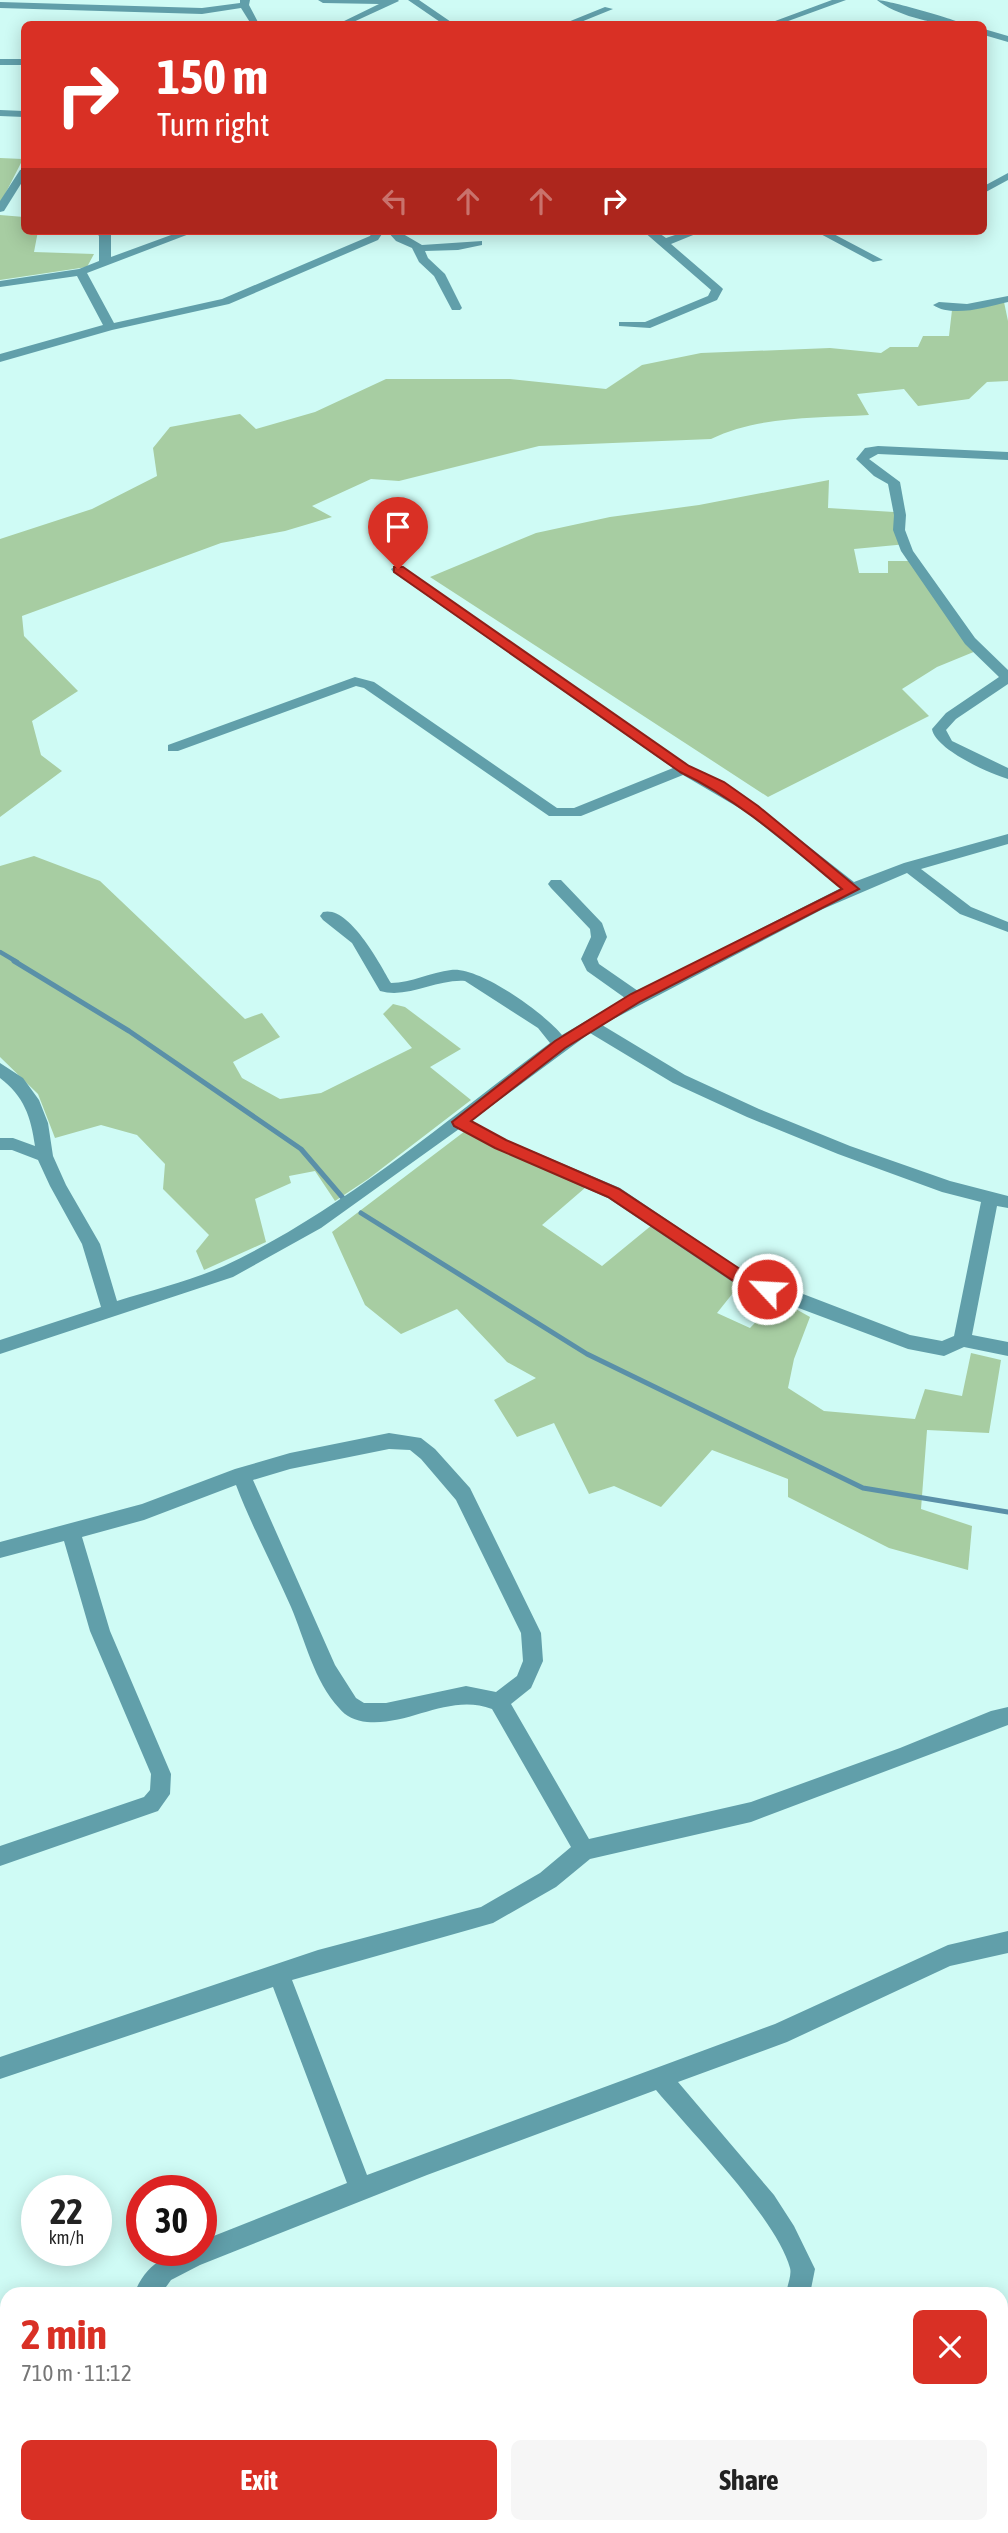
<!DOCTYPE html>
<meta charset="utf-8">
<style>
:root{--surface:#fff;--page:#f6f6f6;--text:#222;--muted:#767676;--accent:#d93025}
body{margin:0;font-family:"Asap Condensed",sans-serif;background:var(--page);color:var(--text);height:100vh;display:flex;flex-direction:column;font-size:26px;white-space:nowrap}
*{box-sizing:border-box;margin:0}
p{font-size:23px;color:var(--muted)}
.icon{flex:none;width:38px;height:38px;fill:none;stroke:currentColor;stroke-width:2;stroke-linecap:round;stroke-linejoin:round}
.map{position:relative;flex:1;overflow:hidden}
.side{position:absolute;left:0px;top:2287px;width:1008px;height:247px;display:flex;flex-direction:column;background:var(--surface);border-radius:21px 21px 0 0;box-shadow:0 4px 18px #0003}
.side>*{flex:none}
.banner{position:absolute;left:21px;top:21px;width:966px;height:214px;border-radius:10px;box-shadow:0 4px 18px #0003;background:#d93025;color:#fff;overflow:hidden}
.speed{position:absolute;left:21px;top:2175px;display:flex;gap:14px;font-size:35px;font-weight:700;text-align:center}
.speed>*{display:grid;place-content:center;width:91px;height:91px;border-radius:50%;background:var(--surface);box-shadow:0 4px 18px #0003;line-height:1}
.speed small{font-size:18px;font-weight:400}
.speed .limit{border:10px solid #d22;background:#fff;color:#111}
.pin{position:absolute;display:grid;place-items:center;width:60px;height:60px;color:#fff;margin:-72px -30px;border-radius:50% 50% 50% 0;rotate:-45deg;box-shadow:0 0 7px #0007}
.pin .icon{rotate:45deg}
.me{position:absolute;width:77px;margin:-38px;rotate:295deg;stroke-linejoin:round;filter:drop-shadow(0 0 5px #0008)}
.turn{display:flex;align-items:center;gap:24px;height:147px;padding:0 21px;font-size:32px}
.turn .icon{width:91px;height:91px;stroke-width:2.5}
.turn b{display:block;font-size:49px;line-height:60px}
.lanes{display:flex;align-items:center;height:66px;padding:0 21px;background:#0003;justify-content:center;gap:35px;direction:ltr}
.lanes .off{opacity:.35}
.round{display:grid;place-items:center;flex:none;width:74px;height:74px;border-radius:10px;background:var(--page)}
.head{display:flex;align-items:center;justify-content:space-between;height:119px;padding:0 21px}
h1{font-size:42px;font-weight:700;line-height:52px;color:var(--accent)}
.primary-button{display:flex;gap:14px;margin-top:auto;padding:14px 21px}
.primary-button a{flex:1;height:80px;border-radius:10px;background:var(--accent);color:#fff;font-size:28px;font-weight:700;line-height:80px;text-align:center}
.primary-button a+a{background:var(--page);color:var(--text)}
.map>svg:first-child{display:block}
</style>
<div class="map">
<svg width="1008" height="2533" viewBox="0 0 1008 2533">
<rect width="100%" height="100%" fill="#cffbf5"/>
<path fill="#a7cda2" d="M0,158L23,159L0,204Z
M0,215L24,217V231H38L34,252L94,254L87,267L0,280Z
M1004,302L1008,321V381L987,382L969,399L918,406L904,389L857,394L869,415C817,418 758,416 711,439L539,446L399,481L371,479L312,506L332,517L285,531L221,543L22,616L24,636L78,691L32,721L41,755L62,771L0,817V539L92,509L157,476L153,448L170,427L240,414L256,429L315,412L386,379H510L606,389L642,365L701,353L830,348L881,353L890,347H918L923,336H949L952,310Z
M829,480L828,508L894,512L907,544L854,549L859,573H888V561H911L976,651L937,667L902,689L929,716L768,797L430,577L536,533L610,517L699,505Z
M34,856L100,881L245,1019L262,1013L280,1037L233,1062L242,1078L280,1099L321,1093L412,1048L383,1014L393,1004L405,1007L461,1049L430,1067L471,1100L368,1179L335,1201L315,1171L289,1176L291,1183L255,1199L266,1242L204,1270L196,1251L209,1235L163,1189L165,1164L137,1135L101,1125L55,1138L38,1094L0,1057V866Z
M473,1125L593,1181L542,1225L602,1266L652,1225L741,1283L717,1313L750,1328L778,1299L810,1317L794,1359L788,1388L824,1411L915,1419L925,1389L962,1396L971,1353L1001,1360L989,1433L927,1430L921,1509L972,1526L968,1570L889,1548L788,1497V1479L712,1450L661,1507L614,1486L589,1494L554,1423L517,1437L494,1400L536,1378L507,1362L457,1309L401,1334L365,1305L332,1232Z"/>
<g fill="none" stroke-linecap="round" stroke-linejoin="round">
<path stroke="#5a90a8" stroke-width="4.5" d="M0,952L17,962"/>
<path stroke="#5a90a8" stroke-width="5" d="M14,961L129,1031L301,1149L343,1198
M361,1213L587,1354L863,1488L1008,1512"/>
<path fill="#619faa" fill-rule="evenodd" d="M240,0H250L249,5L259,24H251L241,8L202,14L0,8V2L202,8L240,3Z
M318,0H398L399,1L349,24H338L379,4L323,3Z
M408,0H419L454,24H443Z
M832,0H846L780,24H767Z
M877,0C887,0 955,19 963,24C938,26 897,16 877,0Z
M605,7L613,9L576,24H563Z
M984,29L1008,36V42L984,35Z
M0,59H24V65H0Z
M0,110L24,111V117L0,116Z
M24,169V179L4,211L0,212V201L20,170Z
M1008,173V180L984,193V186Z
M95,231H107L111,235V257L182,231H197L87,273L114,323L222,299L370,236L373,231H384L378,240L229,304L112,330L0,362V354L103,325L77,276L0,287V281L79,269L99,261V236Z
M387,231H398L422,245L482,241V245L458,250L425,251L428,258L445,274L462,308L460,310H452L434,276L419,262L412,248L396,241Z
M643,231H656L666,238L687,231H703L671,244L721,287L723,289L717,300L650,328L619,326V322H645L708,296L711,290Z
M815,231H828L883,260L873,262Z
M1008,296V302C987,307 952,318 933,305L939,302L967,304Z
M878,446L1008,452V460L878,454L869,459L900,482L906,515L905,530L913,551L975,638L1008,670V684L956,719L946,730L952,741L1008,768V779C988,773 935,749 932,729L946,713L999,677L965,644L901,551L893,530L894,515L888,484L874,476L856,459L865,448Z
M398,565L689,766L756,805L854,882L904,863L1008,834V844L921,869L971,907L1008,922V932L960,914L907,873L823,909L602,1025L685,1075L759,1109L850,1146L950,1181L1008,1196V1208L997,1206L972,1335L1008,1342V1356L964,1347L944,1356L908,1349L761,1294L731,1281L608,1198L495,1148L459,1129L321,1228L233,1277L0,1354V1340L101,1307L82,1244L50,1186L38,1160L12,1150H0V1138H13L35,1146C31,1117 24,1096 0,1078V1063L23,1078L39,1100L48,1123L53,1156L66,1185L100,1244L117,1301C152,1290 190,1281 224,1266C343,1210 445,1121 550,1043L538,1028L465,981C436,979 408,999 380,991L352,943L323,920L320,916L323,912C349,905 380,964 391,983C411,983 431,972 451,970C479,966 544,1013 562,1035L625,998L587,971L581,959L591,937L590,929L551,888L548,884L551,880H561L602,923L607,937L597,959L599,964L638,991L841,888L746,812L683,775L581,816H549L364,688L356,686L178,751H168V745L355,677L374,682L557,808H574L673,768L393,572L391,569ZM590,1033L673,1083L747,1117L838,1154L942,1192L981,1202L954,1336L942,1341L910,1335L743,1271L620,1188L507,1140L471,1121Z
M389,1433L421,1438L435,1449L470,1488L541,1633L543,1661L531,1688L511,1704L589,1839L751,1802L900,1748L991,1711L1008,1707V1725L751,1822L590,1859L556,1887L493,1923L292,1980L367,2175L775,2024L948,1945L1008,1931V1953L950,1966L787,2042L678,2082L774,2195L794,2226L815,2269L810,2294H786C787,2286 792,2275 790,2268C777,2219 691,2132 656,2090L427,2175L200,2265L171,2280L161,2294H134C146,2263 170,2250 201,2250V2241L347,2183L273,1987L0,2079V2057L318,1950L481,1907L540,1873L571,1847L492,1709C449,1693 410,1726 367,1722C356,1721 345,1716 339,1708C314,1681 305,1640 291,1607C273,1566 252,1527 236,1485L144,1520L82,1537L110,1631L171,1774L170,1794L158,1811L0,1866V1846L144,1797L150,1790L151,1774L90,1631L64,1541L0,1558V1542L142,1504L235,1469L290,1453ZM389,1449L410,1450L421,1459L456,1500L521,1633L523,1661L517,1676L496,1692L466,1686L386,1703H364L356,1698L335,1665L253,1480L290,1469Z
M186,2527H212L214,2533H188Z
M226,2527H274L271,2533H223Z
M293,2527H319L321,2533H295Z"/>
</g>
<path fill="#d93025" stroke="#8d1f18" stroke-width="2" d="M394,567H403L689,766L724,782L758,806L859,889L641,1001L565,1048L471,1121L506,1140L619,1189L743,1271L773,1285L775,1289L773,1293H761L732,1280L608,1197L495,1148L454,1126L452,1122L555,1041L631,994L842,889C790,846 741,801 680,772L394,572Z"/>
</svg>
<div class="speed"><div>22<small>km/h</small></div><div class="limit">30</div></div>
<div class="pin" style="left:398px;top:569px;background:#d93025"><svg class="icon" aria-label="arrive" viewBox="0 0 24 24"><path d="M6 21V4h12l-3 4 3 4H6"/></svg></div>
<svg class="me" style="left:767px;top:1289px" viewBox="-20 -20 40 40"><circle r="17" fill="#d93025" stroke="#fff" stroke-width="3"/><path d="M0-11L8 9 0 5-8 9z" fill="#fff"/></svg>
<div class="banner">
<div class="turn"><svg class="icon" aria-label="right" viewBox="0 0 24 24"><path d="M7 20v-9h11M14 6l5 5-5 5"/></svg><div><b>150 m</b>Turn right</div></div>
<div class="lanes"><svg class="icon off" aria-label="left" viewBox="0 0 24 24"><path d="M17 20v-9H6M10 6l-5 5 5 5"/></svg><svg class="icon off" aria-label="ahead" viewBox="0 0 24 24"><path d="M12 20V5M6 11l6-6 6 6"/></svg><svg class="icon off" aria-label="ahead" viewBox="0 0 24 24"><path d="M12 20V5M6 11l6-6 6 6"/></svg><svg class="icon" aria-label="right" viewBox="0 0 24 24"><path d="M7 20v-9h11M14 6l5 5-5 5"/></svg></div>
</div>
<section class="side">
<div class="head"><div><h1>2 min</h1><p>710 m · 11:12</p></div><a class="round" style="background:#d93025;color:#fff"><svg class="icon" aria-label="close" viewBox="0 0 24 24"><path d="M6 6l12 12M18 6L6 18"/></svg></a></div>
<div class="primary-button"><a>Exit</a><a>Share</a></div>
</section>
</div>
